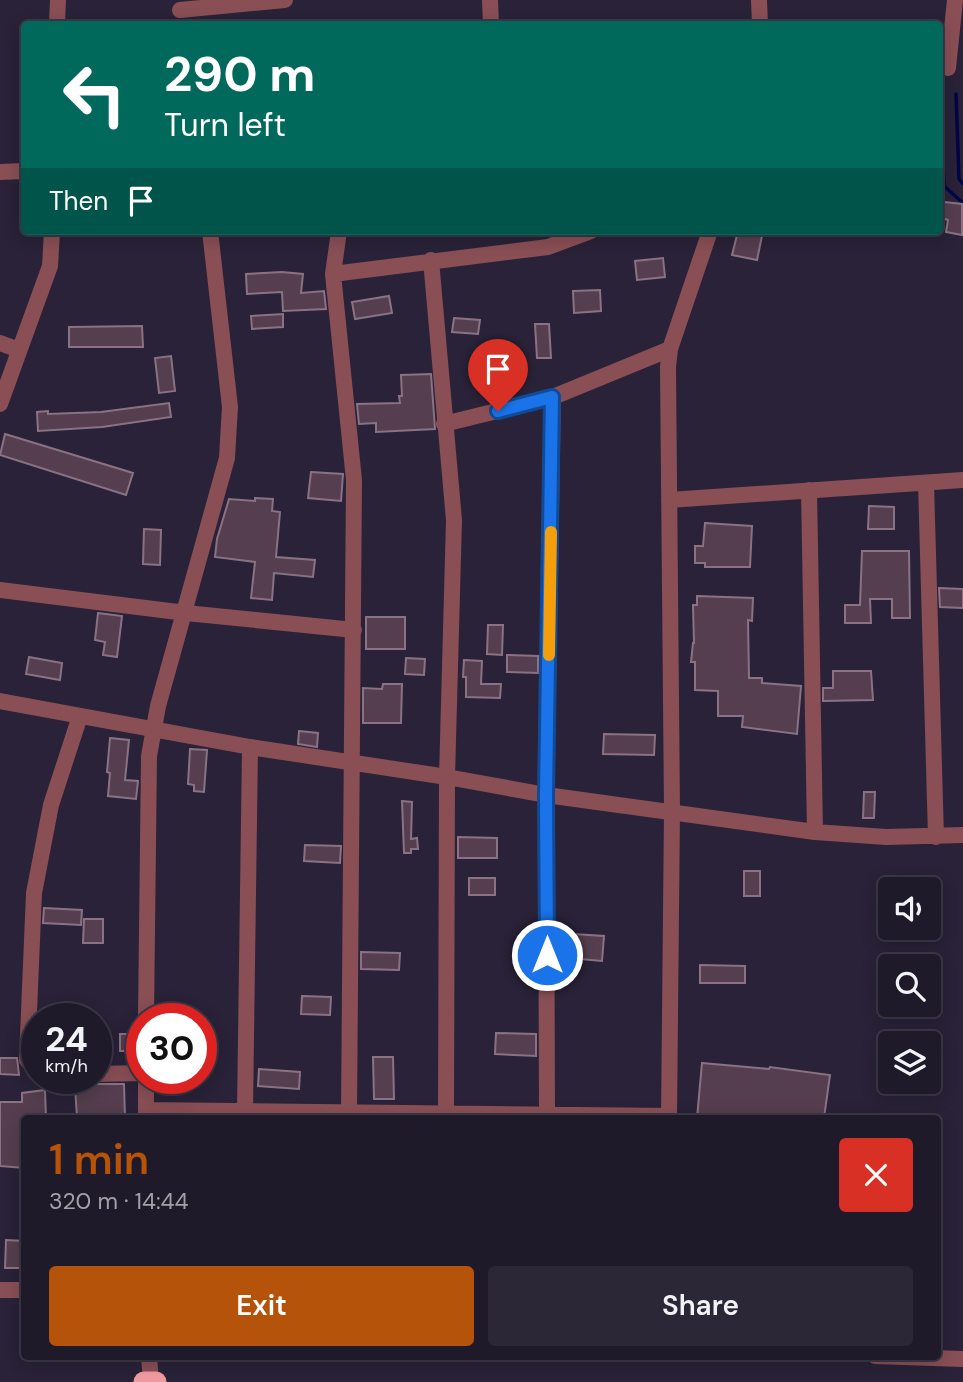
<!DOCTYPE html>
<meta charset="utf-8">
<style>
:root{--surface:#1f1a2a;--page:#2c2736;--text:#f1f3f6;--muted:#a1a1a8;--line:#3c3847;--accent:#b45309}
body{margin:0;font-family:"DM Sans",sans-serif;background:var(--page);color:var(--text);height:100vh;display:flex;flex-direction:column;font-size:26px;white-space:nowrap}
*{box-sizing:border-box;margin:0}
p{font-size:23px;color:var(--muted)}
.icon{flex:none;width:38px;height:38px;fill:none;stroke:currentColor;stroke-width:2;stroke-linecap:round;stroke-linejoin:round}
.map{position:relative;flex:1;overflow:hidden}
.side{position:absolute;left:21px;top:1115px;width:920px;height:245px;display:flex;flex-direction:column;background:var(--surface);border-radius:7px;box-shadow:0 4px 18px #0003,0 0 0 2px var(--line)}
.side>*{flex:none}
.guide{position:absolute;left:21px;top:21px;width:922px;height:214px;border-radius:7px;box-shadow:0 4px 18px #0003,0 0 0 2px var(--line);background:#00695c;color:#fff;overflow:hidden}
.buttons{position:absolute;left:878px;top:877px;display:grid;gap:14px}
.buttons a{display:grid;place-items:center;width:63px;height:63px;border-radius:7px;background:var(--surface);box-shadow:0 4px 18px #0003,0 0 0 2px var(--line);font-size:35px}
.speed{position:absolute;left:21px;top:1003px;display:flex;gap:14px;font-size:35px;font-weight:700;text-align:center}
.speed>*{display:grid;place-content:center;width:91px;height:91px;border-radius:50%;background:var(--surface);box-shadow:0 4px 18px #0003,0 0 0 2px var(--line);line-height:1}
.speed small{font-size:18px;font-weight:400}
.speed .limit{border:10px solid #d22;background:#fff;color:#111}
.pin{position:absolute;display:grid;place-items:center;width:60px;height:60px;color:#fff;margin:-72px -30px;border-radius:50% 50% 50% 0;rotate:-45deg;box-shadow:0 0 7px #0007}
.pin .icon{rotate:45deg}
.me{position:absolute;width:77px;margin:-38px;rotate:0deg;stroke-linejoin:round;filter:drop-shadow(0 0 5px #0008)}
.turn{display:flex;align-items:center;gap:24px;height:147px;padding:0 28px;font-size:32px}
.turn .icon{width:91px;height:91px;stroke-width:2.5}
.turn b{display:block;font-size:49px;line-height:60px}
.then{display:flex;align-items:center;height:66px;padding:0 28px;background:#0003;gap:14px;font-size:26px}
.round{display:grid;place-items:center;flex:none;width:74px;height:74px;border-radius:7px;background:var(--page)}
.summary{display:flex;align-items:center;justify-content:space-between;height:119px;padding:0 28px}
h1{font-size:42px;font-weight:600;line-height:52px;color:var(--accent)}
.cta{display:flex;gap:14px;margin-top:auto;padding:14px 28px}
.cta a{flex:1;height:80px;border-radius:7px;background:var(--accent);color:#fff;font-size:28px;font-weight:600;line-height:80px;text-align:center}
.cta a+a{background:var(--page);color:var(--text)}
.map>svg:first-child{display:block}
</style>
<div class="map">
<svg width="963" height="1382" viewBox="0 0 963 1382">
<rect width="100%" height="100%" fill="#292238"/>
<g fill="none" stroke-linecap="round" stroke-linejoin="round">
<path stroke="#000745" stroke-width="3.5" d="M956,94L959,179L963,184
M940,95L944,186L963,203"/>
</g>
<path fill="#543e4f" stroke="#8a7284" stroke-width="2" d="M944,202L962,204V235L946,232L948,220L942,218Z
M738,231H763L757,260L732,255Z
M663,258L665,277L637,280L635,261Z
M282,272L303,274L301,293L324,291L326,309L283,311L282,292L247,294L246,274Z
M600,290L601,311L574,313L573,291Z
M389,296L392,313L355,319L352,302Z
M283,314V327L252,329L251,316Z
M454,318L480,320L478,334L452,332Z
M535,324H549L551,358H537Z
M142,326L143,347H69V327Z
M171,356L175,391L159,393L155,358Z
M431,374L435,429L376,432V423L359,424L357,404L400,403L399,396H402L401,375Z
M169,403L171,417L102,427L38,431L37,412L48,411V414L101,412Z
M5,434L133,473L126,495L0,455Z
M311,472L343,474L341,501L308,498Z
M255,498L273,499L272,511L280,512L276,557L315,560L313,577L274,573L272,600L251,598L255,562L215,557L217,539L229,499L255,501Z
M869,506L894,507V529H868Z
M705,523L752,526L750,567H705V563H695V546H703Z
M144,529L161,530L160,565L143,564Z
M862,551H909L910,618H892V599H870L871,623H845V605H860Z
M939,588L963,589V608L940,607Z
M697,596L753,598L752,621L748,620L749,678H762V683L801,686L797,734L742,727L743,716H718V691L695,690V662H691L693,643H694L693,605H697Z
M98,613L122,616L117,657L103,655L105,642L95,640Z
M366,617H405V649H366Z
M488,625H503L502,655L487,654Z
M507,655L538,656V673L507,672Z
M29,657L62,663L60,680L26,674Z
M406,658L425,659L424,675L405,674Z
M464,660L482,661L481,684H501L500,698L466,697V677H463Z
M833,671H871L873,700L823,701V688H833Z
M383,684H402L401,723H363V688L382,689Z
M299,731L318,733L317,747L298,744Z
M604,734L655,735L654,755L603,754Z
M110,738L129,740L125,780L138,781L136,799L108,796L110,773L107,772Z
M190,749L207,750L204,792L194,791V785L188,784Z
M864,792H875L874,818H863Z
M402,801L412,802L411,839L417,838L418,849H411V853H404Z
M458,837L497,838V858H458Z
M305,845L341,846L340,863L304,861Z
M744,871H760V896H744Z
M469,878H495V895H469Z
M44,908L82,910L81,925L43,923Z
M84,919H103V943H83Z
M557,933L604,936L602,961L557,957Z
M361,952L400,953L399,970L361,969Z
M700,965L745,966V983H700Z
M302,996L331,997L330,1015L301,1014Z
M496,1033L536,1034V1056L495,1054Z
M120,1034H137V1051H120Z
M373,1057H393L394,1099H374Z
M0,1058H17L19,1075L0,1074Z
M702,1063L769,1069L770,1067L830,1075L824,1118H697Z
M259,1069L300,1072L299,1089L258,1086Z
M92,1084H124L125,1118H77L75,1086Z
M45,1090L46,1118H24V1168L0,1166V1102H22V1093Z
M6,1240L24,1241V1268H5Z"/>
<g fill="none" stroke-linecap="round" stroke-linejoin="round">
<path stroke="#894f55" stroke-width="16" d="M490,0L491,24
M759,0L760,24
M180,10L285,0
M57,24L58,0
M948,68L955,0
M0,172L24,171
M339,231L333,274L354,480L349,1112
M431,260L454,520L447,777L446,1113
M333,274L548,247L591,231
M0,343L19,350
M0,404L50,266L52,231
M444,424L553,397L670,349
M926,483L936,837
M809,490L815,832
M669,500L963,480
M0,590L186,613L354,630
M0,701L250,747L447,777L546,795L815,832L886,837L963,835
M146,1018L149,756L158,706L227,458L230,407L210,231
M37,1072L27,1060L34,893L51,805L80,716
M96,1074L142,1073
M146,1078V1118
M146,1110L669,1116
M245,1111L250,747
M547,1114L546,795L553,397
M669,1118L672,811L668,367L670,349L710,231
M0,1290H24
M149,1356L151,1382
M875,1356L963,1359"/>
<path stroke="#f19aa1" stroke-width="21" d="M144,1382H156"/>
</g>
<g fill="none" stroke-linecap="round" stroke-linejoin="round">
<g stroke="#114b97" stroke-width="18">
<path id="route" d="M498,411L552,397L546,795L547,955"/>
</g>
<use href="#route" stroke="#1a73e8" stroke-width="12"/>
<path stroke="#f59e0b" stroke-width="12" d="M549,655L551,532"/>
</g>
</svg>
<div class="buttons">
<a><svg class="icon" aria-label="sound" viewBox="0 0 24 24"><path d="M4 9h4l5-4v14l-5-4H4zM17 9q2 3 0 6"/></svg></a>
<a><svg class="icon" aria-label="search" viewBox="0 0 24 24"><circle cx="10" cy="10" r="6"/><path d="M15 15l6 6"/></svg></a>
<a><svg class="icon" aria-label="layers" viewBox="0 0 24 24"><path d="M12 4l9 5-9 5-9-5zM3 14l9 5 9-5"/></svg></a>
</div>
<div class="speed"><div>24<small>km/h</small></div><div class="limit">30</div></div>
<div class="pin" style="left:498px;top:411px;background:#d93025"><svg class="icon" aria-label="arrive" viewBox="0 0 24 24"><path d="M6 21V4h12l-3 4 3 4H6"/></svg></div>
<svg class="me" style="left:547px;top:955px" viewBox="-20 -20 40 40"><circle r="17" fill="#1a73e8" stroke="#fff" stroke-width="3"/><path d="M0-11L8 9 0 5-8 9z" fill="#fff"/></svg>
<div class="guide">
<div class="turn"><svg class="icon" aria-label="left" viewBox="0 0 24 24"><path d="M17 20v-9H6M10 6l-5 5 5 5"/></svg><div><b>290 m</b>Turn left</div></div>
<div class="then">Then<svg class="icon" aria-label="arrive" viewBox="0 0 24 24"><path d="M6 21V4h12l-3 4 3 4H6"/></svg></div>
</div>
<section class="side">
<div class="summary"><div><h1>1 min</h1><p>320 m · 14:44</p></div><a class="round" style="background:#d93025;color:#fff"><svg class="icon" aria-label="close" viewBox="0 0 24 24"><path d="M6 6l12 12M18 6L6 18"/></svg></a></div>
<div class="cta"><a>Exit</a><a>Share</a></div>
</section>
</div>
